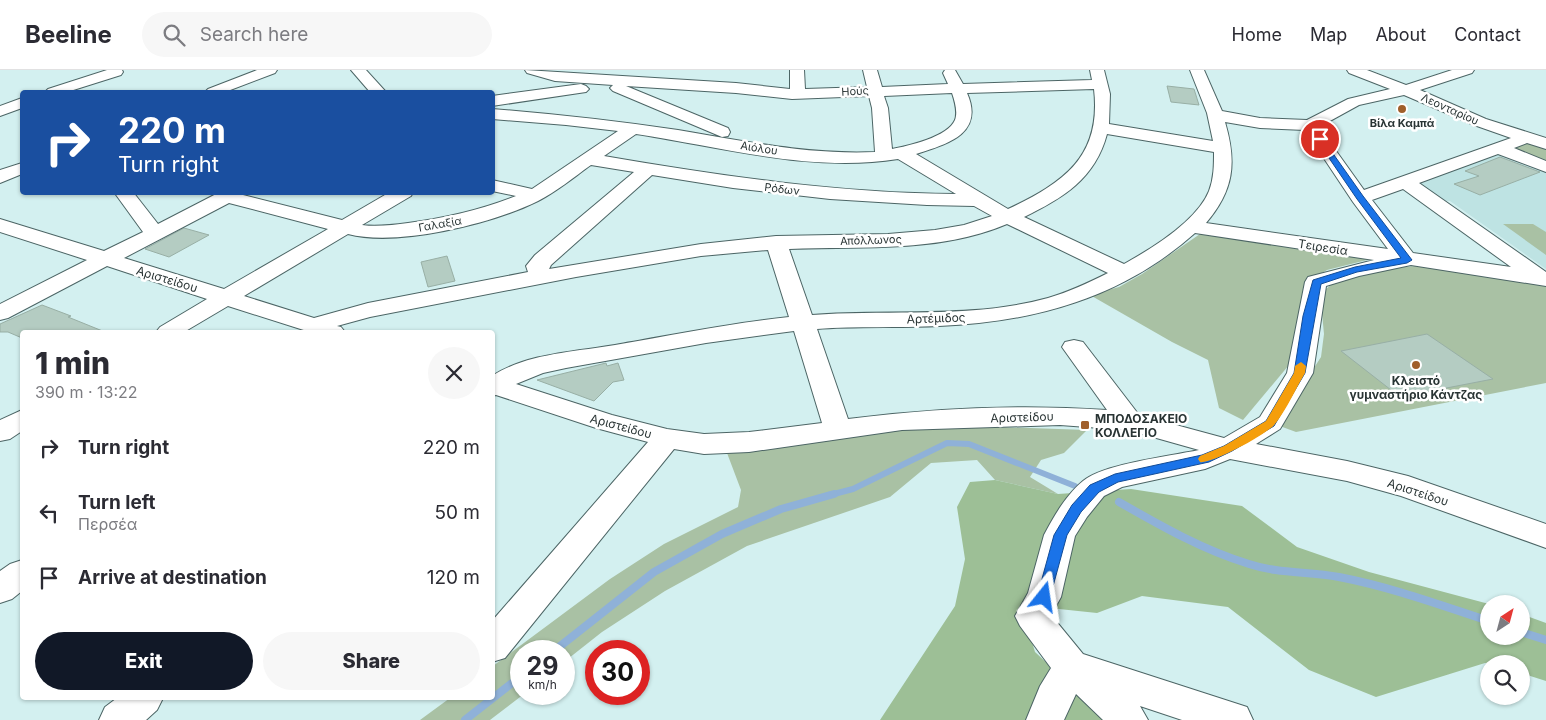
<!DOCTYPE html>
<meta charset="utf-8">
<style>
:root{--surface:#fff;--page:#f7f7f7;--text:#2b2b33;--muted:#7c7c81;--line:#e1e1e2;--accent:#111827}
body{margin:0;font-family:Inter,sans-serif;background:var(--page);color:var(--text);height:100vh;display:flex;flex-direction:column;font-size:19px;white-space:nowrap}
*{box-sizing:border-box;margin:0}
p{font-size:16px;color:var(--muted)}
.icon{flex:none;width:28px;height:28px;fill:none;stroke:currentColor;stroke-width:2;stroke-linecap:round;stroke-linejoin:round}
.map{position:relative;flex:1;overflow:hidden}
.side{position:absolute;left:20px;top:260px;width:475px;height:370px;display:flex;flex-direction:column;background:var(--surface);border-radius:5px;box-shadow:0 1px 4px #0004}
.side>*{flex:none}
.banner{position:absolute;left:20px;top:20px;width:475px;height:105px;border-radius:5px;box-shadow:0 1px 4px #0004;background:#1a4fa0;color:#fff;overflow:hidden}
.needle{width:32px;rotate:36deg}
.tools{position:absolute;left:1480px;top:525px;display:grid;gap:10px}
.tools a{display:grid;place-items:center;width:50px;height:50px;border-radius:50%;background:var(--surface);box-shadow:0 1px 4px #0004;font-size:25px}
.speed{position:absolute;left:510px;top:570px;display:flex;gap:10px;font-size:25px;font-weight:700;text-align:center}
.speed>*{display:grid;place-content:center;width:65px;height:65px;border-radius:50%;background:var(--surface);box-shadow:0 1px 4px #0004;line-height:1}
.speed small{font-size:12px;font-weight:400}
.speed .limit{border:8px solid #d22;background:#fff;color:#111}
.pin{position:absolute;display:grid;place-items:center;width:42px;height:42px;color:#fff;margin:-21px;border:2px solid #fff;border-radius:50%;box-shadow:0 1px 5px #0007}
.me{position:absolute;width:55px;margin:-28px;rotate:15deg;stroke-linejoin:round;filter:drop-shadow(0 0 4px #0008)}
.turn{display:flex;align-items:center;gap:18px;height:105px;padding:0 15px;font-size:22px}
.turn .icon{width:65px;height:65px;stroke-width:2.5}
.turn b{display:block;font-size:35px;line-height:42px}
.round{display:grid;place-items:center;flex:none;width:52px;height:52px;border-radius:26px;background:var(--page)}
.head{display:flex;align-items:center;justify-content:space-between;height:85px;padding:0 15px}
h1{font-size:30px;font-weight:800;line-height:38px}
.button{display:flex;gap:10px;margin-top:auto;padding:10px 15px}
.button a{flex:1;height:58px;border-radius:30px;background:var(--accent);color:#fff;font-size:20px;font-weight:800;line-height:58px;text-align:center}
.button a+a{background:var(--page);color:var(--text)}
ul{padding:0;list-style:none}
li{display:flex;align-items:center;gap:15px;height:65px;padding:0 15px}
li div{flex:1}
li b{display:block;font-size:19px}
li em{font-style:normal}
header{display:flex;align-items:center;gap:30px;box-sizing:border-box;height:70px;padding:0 25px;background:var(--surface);border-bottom:1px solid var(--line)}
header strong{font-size:24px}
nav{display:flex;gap:28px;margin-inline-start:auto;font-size:18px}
.search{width:350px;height:45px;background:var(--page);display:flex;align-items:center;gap:12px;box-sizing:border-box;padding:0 18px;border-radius:28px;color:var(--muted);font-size:19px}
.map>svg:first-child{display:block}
</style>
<header>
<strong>Beeline</strong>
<div class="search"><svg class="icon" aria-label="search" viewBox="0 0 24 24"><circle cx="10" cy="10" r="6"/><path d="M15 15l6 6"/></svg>Search here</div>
<nav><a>Home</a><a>Map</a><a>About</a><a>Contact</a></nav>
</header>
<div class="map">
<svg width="1546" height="650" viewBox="0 0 1546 650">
<rect width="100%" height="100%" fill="#d3f0f0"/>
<path fill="#bee3e3" d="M1499,80L1546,99V199L1450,131H1437L1411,112Z"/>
<path fill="#a9c1a4" d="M1528,72L1546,78V94L1509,79Z
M1503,154H1533L1546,162V185Z
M1200,164L1371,189L1327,200L1312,209L1289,295L1243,350L1219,338L1208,290L1172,272L1090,225L1119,217L1142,204Z
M1415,196L1546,213V313L1296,362L1277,355L1321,287L1324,264L1321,233L1326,219L1338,209L1375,200Z
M908,354L1087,360L1064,383L1041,390L1030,407L1058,424L995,410L977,390L931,393L890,427L747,476L665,521L602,562L564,592V581H521V624H524L490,650H420L450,628H492L493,596L610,509L664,474L738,437L741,420L727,383L736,378Z"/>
<path fill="#9dbf96" d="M995,410L1058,424L1131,419L1242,436L1297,477L1369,502L1489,534V566H1521V544L1546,553V611L1521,603V594L1485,593L1376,627L1309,600L1228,537L1142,526L1097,543L1021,535L1035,582L1108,650H880L955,536L965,489L957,437L970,412Z"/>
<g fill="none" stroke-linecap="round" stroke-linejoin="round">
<path stroke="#8fb1d8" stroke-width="6" d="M830,425L853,419L947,373L969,374L1075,416"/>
<path stroke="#8fb1d8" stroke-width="8" d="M1119,432C1161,456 1203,480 1249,494C1279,504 1309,501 1339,507C1391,517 1440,535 1489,551
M1521,562L1546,570
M554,581L654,502L722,464L781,439L834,424
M465,650L521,606"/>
</g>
<path fill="#b4ccc2" stroke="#98afa5" d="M1167,16L1194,19L1199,35L1171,32Z
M1500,87L1540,102L1480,125L1454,114L1479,106L1465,101Z
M184,158L209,165L169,187L145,179Z
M447,186L455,211L428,217L421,192Z
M42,235L71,246L68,247L105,262H22V268L8,262H0V254Z
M1427,264L1493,309L1400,327L1341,281Z
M606,293L607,296L618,293L624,310L613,312L594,331L537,310Z"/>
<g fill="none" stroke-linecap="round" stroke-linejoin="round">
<g stroke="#4c6565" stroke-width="2">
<path id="minor" d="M107,0H122L123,2L121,5L67,22H45L48,19Z
M257,0H277L275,3L225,22H205L208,19Z
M351,0H366L386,22H370Z
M525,0L736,13L790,19V0H804L805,19L867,17L863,0H877L882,17L948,14L943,3L945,0H955L963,14L1092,10L1090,0H1104L1110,24L1109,54L1213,71L1207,43L1190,0H1204L1222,41L1260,48L1307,50L1348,29L1390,19L1349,3L1347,0H1367L1406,15L1452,0H1474L1472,3L1420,20L1486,49L1546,68V79L1527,73L1514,78L1546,91V102L1498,84L1419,113L1546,202V216L1411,195L1359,206L1326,216L1313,303L1280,359L1256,374L1347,391L1408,406L1546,454V478L1401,426L1347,411L1230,389L1205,399L1122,417L1104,426L1087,447L1075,466L1061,527L1051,545L1083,584L1247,637L1253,650H1182L1140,636L1148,650H1103L1076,624L1064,650H1026L1040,616L1051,598L1020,556L1015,546L1028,523L1044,465C1054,446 1066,425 1083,411C1103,394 1170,386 1199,380L1128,360L1060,355L902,360L749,382L704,384L674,379L505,588L492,592V551L648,372L596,358L496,325L492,326V306C528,283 575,282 615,275C673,265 730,253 789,247L768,180L701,186L576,207L370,247L337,256L341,257L345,262H310L228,236L184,262H156L160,257L207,229L107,196L8,248L0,250V234L87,190L0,162V149L104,181L143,162L114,122H133L158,154L220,122H245L243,125L342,150L390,122H413L411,126L362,155C377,157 393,155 408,153C446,148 481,140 516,126L492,121V110L532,119L618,61L566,55L492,49V39C555,44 616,51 678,60C744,71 808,85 875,82L872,38L869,26L792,29L736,23L626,16L728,58L730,62L728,66L722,67L613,21L610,18L613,15L555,11L527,3ZM1094,19C1102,87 1063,113 1008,139L916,84C947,74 985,64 967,23ZM952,23C955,32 958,42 955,50C948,67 908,76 892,79L888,38L884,26ZM1404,25L1474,55L1511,68L1364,120L1319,57L1359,35ZM1225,52L1260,58L1305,60L1353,132L1388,179L1206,153C1234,120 1237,93 1225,52ZM636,64C722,77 812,103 898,89L956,124C837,123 720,106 604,86ZM1107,64L1214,82C1214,95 1214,108 1209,121C1197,151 1151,179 1124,194L1024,147C1063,128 1095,109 1107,64ZM591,95L634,102L535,185L526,196L528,202L368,233L314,248L244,226L348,164C397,177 492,154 538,131C556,122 574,107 591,95ZM652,105L733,118L830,129L927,135L974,136L992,146L964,155L935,160L888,164L776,166L701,174L549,199L551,195ZM1403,119L1511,197L1413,183L1372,130ZM229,133L328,159L224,219L124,188ZM1007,154L1108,203C1088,213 1069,222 1048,228C971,249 890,239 812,245L789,179C861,176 939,183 1007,154ZM1195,163L1374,190L1308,207L1305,212L1287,303L1260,347L1224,368L1139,345L1083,272L1074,270L1065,272L1062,277L1107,340C1022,334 933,338 848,349L817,259C857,256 898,258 939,256C1035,252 1122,228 1195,163ZM794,261L822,353L749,362L704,364L667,359L612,345L516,314L543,303L566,298L706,273Z
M581,14L586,16L589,19L586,22L492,36V26Z
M22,28V38L0,46V36Z
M22,93V104L0,113V100Z
M22,340V361L10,369L0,371V350Z
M22,490V521L12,529L0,533V501L10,494Z
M117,628H163L157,640L146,650H99L105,637Z"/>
</g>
<use href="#minor" fill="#fff" fill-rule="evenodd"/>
</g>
<path fill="#1a73e8" stroke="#114b97" d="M1320,67L1322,68L1363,126L1412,190L1407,193L1357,202L1321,214L1305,303L1274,356L1232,381L1209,392L1118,412L1099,422L1081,442L1067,465L1049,531L1044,533L1039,531L1037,527L1054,465L1072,435L1090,415L1115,404L1202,385L1224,376L1266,351L1294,303L1303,246L1313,210L1355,197L1401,188L1357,129L1316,69Z"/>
<path fill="#f59e0b" d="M1301,292L1306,296L1305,303C1295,320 1287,339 1275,354C1268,364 1210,395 1200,392L1198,389L1200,386L1224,376L1266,351L1294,303L1295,296Z"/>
<g fill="#a05f2b" stroke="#fff" stroke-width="2">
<circle cx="1402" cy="39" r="5"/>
<circle cx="1416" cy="295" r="5"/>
<rect x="1080" y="350" width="10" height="10" rx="2.5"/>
</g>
<g text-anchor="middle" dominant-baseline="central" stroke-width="5" stroke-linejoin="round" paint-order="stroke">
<g font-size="11" fill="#293434" stroke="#fff">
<text transform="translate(855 21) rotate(-3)">Ηούς</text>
<text transform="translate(1450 39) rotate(24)">Λεονταρίου</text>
<text transform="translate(759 78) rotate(9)">Αιόλου</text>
<text transform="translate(782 119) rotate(7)">Ρόδων</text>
<text transform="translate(440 154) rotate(-10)">Γαλαξία</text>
<text transform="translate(871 170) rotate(-2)">Απόλλωνος</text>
</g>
<g font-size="11" font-weight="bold" fill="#293434" stroke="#fff">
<text x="1402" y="53">Βίλα Καμπά</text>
</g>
<g font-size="12" fill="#293434" stroke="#fff">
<text transform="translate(1323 177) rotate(9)">Tειρεσία</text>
<text transform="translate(167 209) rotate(17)">Αριστείδου</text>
<text transform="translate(936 248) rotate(-2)">Αρτέμιδος</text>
<text transform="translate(1022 347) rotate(-2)">Αριστείδου</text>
<text transform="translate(621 356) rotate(15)">Αριστείδου</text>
<text transform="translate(1418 422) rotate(18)">Αριστείδου</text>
</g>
<g font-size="12" font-weight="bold" fill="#293434" stroke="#fff">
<text x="1416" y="310">Κλειστό<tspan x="1416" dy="14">γυμναστήριο Κάντζας</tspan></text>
<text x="1095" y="348" text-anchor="start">ΜΠΟΔΟΣΑΚΕΙΟ<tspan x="1095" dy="14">ΚΟΛΛΕΓΙΟ</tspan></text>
</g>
</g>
</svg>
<div class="tools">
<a><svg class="needle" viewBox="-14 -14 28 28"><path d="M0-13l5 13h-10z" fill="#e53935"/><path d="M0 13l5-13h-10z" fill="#7c7c81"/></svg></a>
<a><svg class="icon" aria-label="search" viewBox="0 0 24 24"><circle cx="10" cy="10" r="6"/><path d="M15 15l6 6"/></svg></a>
</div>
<div class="speed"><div>29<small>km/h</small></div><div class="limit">30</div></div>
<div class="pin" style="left:1320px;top:69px;background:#d93025"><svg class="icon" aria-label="arrive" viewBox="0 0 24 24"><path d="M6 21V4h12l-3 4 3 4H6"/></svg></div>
<svg class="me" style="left:1044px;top:527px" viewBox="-20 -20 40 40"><path d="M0-17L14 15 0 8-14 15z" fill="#1a73e8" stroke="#fff" stroke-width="4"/></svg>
<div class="banner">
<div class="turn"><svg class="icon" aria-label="right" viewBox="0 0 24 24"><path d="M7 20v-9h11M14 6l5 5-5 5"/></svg><div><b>220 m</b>Turn right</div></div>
</div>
<section class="side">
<div class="head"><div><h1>1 min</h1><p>390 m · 13:22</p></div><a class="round"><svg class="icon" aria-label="close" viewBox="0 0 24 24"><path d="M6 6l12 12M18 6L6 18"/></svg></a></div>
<ul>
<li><svg class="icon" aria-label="right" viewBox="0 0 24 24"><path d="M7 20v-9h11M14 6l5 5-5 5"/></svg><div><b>Turn right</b></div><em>220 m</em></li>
<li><svg class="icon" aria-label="left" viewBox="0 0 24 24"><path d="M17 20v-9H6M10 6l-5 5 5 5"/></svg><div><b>Turn left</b><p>Περσέα</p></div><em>50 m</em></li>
<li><svg class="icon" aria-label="arrive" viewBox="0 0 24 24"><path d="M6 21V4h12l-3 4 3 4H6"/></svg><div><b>Arrive at destination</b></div><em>120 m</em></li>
</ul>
<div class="button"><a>Exit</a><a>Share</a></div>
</section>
</div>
